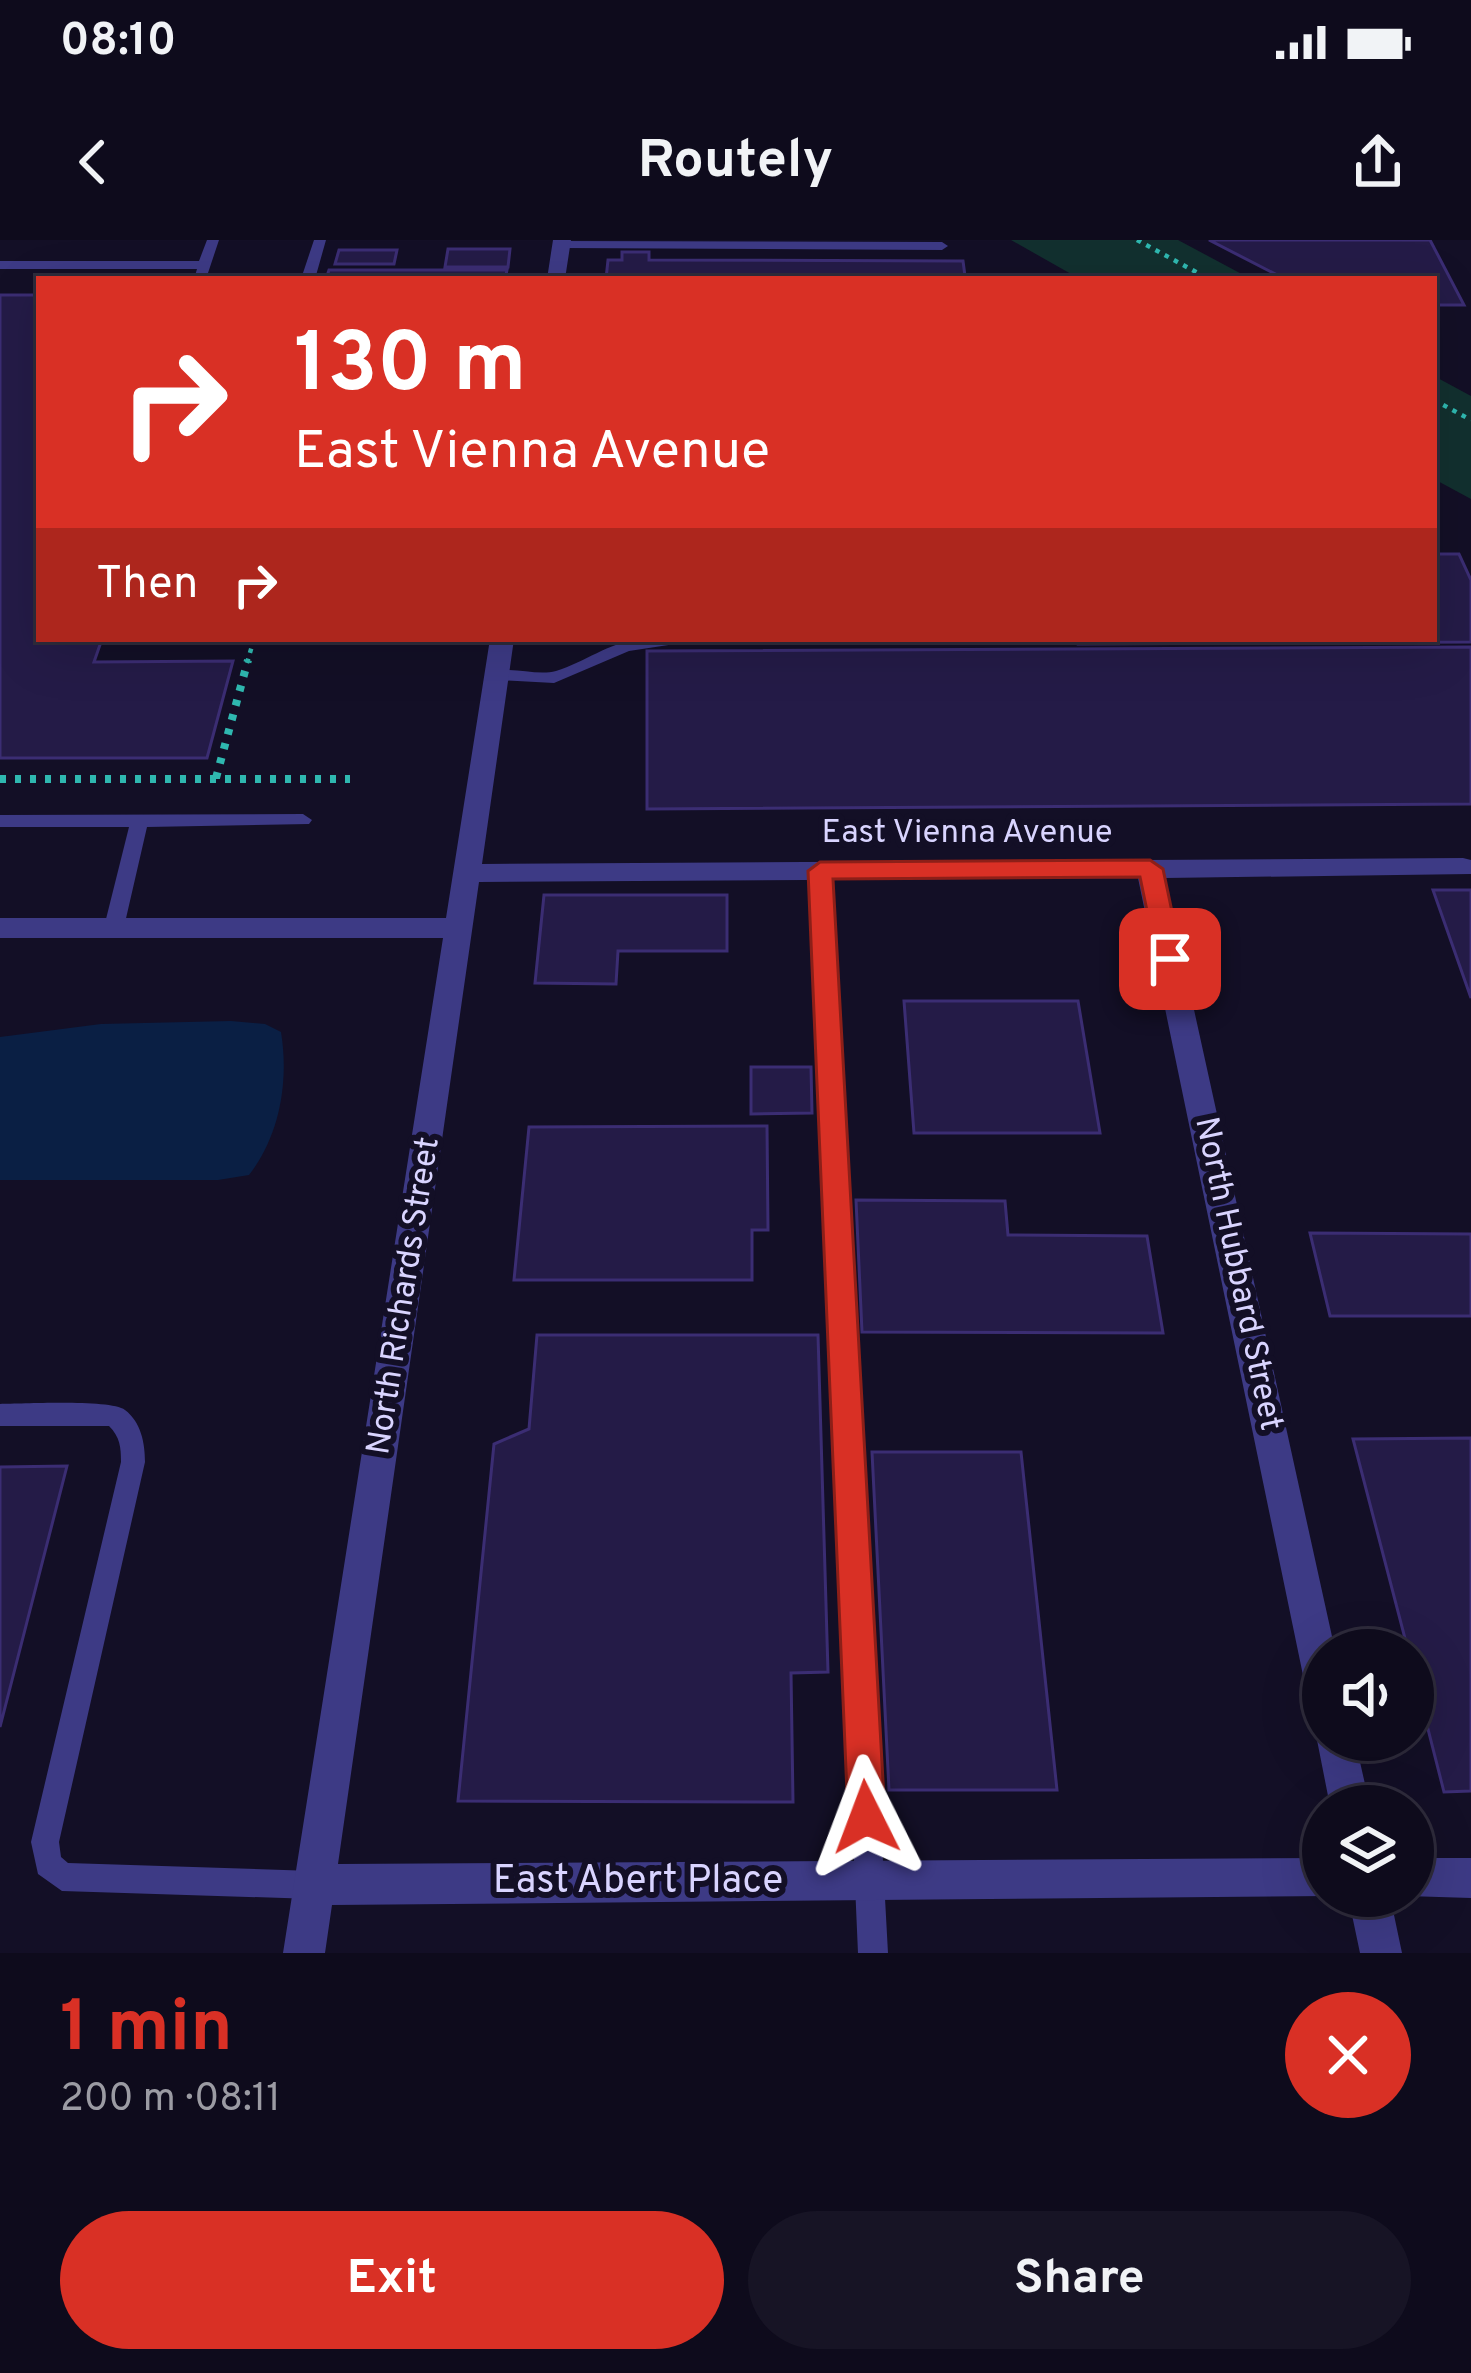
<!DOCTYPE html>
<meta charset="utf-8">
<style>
:root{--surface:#0e0b1c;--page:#171425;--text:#f1f3f6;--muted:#9b9ba3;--line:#2e2b3b;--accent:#d93025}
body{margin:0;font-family:Overpass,sans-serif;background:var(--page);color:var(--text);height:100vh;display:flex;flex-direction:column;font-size:45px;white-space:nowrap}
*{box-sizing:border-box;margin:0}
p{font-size:39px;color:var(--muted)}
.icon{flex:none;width:66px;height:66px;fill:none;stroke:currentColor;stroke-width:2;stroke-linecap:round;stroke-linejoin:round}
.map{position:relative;height:1713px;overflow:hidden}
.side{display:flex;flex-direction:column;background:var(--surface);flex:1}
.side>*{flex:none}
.top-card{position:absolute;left:36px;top:36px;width:1401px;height:366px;border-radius:0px;box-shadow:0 12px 48px #0002,0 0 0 3px var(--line);background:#d93025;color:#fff;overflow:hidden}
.buttons{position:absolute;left:1302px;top:1389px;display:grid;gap:24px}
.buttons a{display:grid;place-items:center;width:132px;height:132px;border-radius:50%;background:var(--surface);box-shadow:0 12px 48px #0002,0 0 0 3px var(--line);font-size:60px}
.pin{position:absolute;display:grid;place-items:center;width:102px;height:102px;color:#fff;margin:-51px;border-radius:24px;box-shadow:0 6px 18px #0006}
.me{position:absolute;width:132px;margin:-66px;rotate:357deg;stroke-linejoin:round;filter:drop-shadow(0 0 9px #0008)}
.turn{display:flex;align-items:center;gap:42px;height:252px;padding:0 60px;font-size:54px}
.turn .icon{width:156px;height:156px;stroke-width:2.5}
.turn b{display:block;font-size:84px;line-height:102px}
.then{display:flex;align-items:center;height:114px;padding:0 60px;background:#0003;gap:24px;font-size:45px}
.round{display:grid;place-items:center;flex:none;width:126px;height:126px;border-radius:63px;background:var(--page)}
.overview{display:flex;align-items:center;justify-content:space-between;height:204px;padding:0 60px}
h1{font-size:72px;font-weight:700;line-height:90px;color:var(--accent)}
.cta{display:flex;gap:24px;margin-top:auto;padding:24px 60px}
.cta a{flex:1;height:138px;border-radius:72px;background:var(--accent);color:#fff;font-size:48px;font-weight:700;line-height:138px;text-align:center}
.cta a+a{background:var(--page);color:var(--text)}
.status{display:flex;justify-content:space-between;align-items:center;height:84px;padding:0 60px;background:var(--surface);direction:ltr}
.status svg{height:33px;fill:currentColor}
header{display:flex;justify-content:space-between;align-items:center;height:156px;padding:0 60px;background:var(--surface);font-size:54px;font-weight:700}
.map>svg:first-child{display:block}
</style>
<div class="status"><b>08:10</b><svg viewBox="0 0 49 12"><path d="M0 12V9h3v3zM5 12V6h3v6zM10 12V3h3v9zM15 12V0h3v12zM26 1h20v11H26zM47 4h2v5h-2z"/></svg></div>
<header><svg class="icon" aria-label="back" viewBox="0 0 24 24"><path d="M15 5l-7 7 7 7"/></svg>Routely<svg class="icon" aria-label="share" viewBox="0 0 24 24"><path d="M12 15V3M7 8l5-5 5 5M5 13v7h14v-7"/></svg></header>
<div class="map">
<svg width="1471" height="1713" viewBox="0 0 1471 1713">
<rect width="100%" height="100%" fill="#130f26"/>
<path fill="#12302f" d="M1011,0H1178L1251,39H1080Z
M1434,136L1471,156V259L1434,239Z"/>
<path fill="#0a1f44" d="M231,781L265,784L281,792C289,841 280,895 249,935L218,940H0V797L101,784Z"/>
<path fill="#241b47" stroke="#3b2d73" stroke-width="3" d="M1209,0H1430L1464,65H1434V39H1285Z
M448,9H510L508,27H445Z
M339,10H397L394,24H335Z
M622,12H649V20L963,21L965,36L1022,39H606L608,20H622Z
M329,30H507L505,39H326Z
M0,55H39V399H102L94,422L233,421L207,518H0Z
M1434,314H1459L1471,340V402L1078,404L1077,399H1434Z
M1471,407V564L647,569V411Z
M1433,650H1471V758Z
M544,655H727V711H618L616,744L535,743Z
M904,761H1078L1100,893H914Z
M751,827H811L812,873L751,874Z
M767,886L768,990H752V1040H514L529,887Z
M856,960L1005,961L1008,995L1147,996L1163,1093L862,1092Z
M1310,993L1471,994V1076H1330Z
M537,1095H818L828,1432L791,1433L793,1562L458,1561L494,1204L529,1189Z
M1471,1198V1551L1444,1552L1413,1430V1410H1408L1353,1199Z
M872,1212H1021L1057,1550H889Z
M67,1226L0,1487V1227Z"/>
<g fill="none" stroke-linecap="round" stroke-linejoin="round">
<path stroke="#2fb8b0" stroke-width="4.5" stroke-dasharray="4.5 6" stroke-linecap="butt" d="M1137,0L1209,39
M1434,160L1471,180
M247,423L254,399"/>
<path stroke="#2fb8b0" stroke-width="8" stroke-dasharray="6 9" stroke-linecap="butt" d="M216,538L248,420
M0,539H350"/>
<path fill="#3d3a85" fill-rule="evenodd" d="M207,0H219L206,39H194L197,29H0V21H199Z
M314,0H326L315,39H301Z
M557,1L942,2L948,6L942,10L562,8L556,4Z
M639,399H683L675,404L629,411L554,443L497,440L489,435C507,423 534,437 556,431C585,422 608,403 639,399Z
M701,399H946L938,404H709Z
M303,574L312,580L309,584L147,587L124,687L114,694L104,687L129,587H0V575Z
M820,625L829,631L888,1713H858L811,631Z
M0,1164C23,1164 110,1159 125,1170C141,1182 145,1203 145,1222L59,1602L61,1617L68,1623L314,1631L324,1635L328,1645L324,1655L314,1659L62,1651L38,1634L31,1602L121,1222C121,1207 120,1197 109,1186H0Z"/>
<path fill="#3d3a85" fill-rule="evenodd" d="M553,0H571L565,39H547Z
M490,399H514L482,624L1463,618L1471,620V634L1165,638L1335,1410H1323V1458L1310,1453L1304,1440L1138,638L479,642L338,1624L1323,1618V1656H1329L332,1665L325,1713H283L443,698H0V678H446Z
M1323,1486V1500H1355L1370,1566H1330L1317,1500Z
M1413,1618H1471V1658L1407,1656H1413Z
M1348,1656H1390L1402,1713H1360Z"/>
</g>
<path fill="#d93025" stroke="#8d1f18" stroke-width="3" d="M1150,620L1163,629L1182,719L1170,728L1157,719L1140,637L833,639L885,1577L879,1590L866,1595L854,1590L848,1577L808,631L820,622Z"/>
<g text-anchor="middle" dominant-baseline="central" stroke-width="12" stroke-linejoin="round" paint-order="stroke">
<g font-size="33" fill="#d9d4ff" stroke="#130f26">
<text x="967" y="594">East Vienna Avenue</text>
<text transform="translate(1237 1034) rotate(78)">North Hubbard Street</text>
<text transform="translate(405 1056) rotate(-81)">North Richards Street</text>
</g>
<g font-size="39" fill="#d9d4ff" stroke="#130f26">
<text x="638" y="1642">East Abert Place</text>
</g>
</g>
</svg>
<div class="buttons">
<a><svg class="icon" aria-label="sound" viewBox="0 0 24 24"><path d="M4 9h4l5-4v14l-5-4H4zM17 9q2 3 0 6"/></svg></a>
<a><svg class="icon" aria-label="layers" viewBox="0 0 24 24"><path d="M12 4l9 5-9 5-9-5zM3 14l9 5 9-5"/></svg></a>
</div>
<div class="pin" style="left:1170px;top:719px;background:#d93025"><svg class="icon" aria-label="arrive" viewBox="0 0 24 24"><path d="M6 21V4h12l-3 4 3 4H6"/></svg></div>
<svg class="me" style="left:866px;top:1577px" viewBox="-20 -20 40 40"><path d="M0-17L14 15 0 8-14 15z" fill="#d93025" stroke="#fff" stroke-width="4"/></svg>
<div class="top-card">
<div class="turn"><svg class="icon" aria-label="right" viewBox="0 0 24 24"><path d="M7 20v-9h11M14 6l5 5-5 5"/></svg><div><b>130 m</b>East Vienna Avenue</div></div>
<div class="then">Then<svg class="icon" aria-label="right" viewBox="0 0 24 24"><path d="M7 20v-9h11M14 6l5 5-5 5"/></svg></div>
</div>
</div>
<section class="side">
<div class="overview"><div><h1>1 min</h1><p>200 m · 08:11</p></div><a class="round" style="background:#d93025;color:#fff"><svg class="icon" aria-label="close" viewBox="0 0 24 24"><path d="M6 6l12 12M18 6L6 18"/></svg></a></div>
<div class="cta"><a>Exit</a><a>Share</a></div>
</section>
